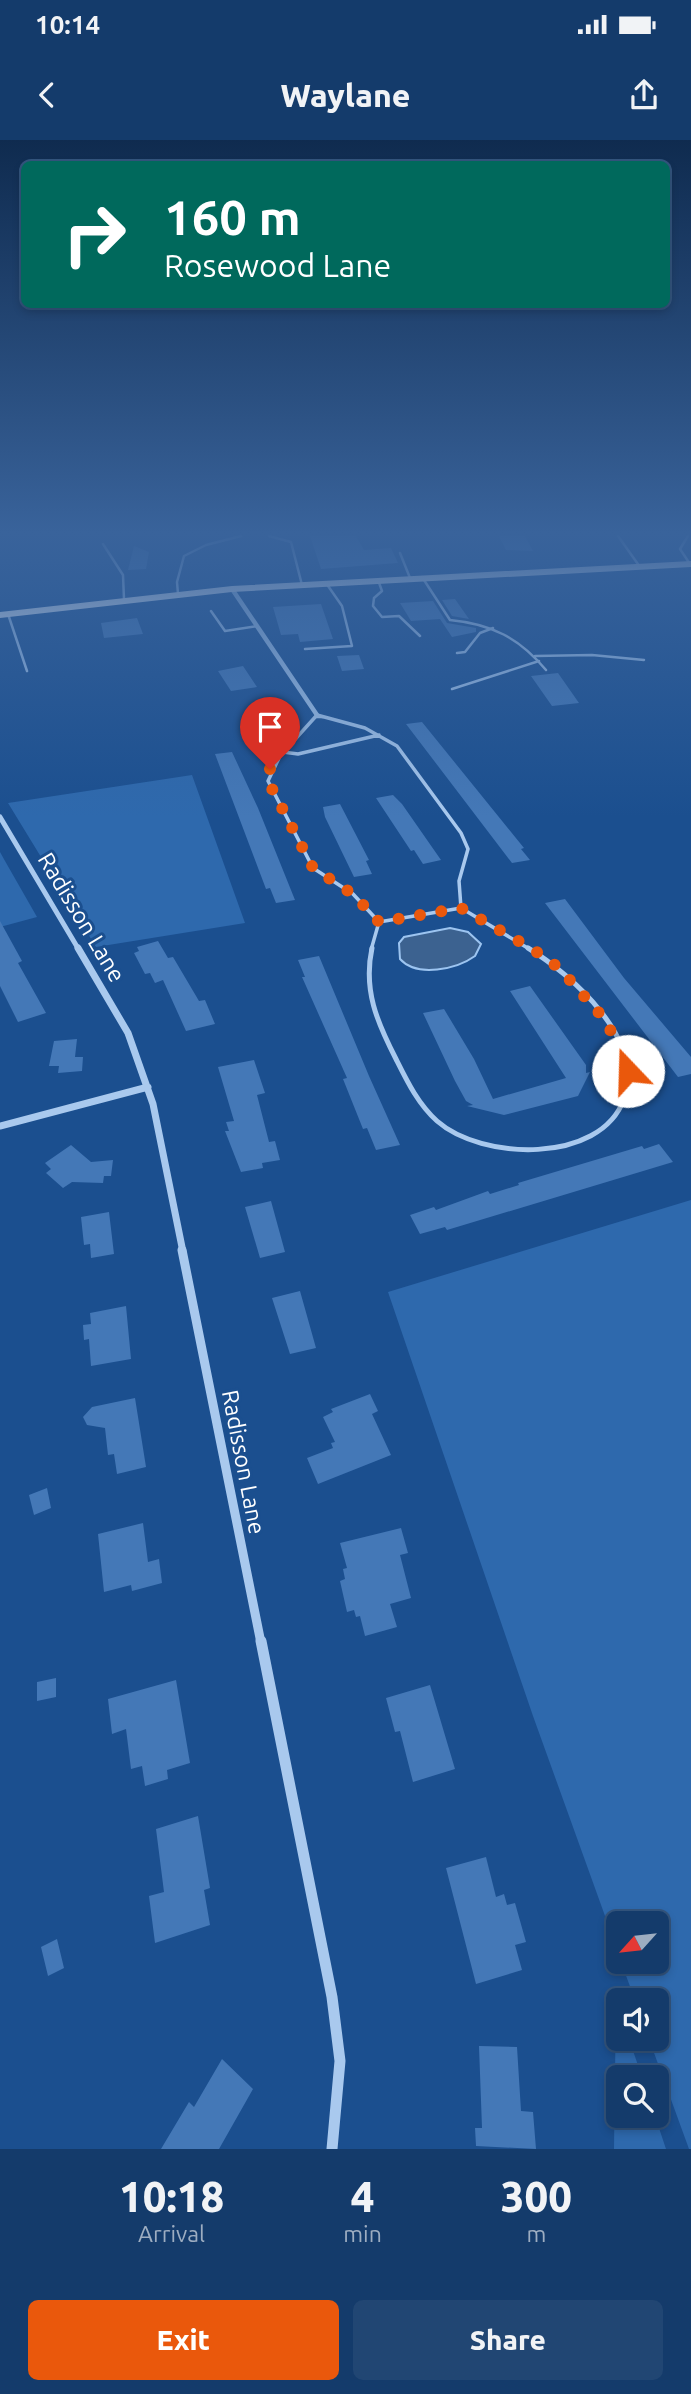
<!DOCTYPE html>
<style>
:root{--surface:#143b6b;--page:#214673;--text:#f1f3f6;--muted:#9dadc1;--line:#33557e;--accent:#ea580c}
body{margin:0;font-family:Ubuntu,sans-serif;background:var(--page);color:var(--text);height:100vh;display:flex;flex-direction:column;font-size:26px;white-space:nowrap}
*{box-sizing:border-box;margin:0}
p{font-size:23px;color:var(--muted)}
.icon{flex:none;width:38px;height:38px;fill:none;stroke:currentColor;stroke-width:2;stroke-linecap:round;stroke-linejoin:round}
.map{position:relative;height:2009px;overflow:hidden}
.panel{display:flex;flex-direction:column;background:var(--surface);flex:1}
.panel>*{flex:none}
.banner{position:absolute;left:21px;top:21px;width:649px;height:147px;border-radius:10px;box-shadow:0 4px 10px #0003,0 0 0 2px var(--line);background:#00695c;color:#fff;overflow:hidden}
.needle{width:46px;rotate:243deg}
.buttons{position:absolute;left:606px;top:1771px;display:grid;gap:14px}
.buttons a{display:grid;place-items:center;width:63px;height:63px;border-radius:10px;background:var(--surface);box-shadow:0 4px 10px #0003,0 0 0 2px var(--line);font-size:35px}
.pin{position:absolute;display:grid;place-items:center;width:60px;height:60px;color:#fff;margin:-72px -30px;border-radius:50% 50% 50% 0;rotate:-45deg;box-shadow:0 0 7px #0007}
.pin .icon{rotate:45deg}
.me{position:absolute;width:77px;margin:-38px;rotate:339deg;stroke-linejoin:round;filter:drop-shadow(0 0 5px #0008)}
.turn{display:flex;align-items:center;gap:24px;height:147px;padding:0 28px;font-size:32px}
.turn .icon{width:91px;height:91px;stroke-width:2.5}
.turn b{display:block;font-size:49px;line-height:60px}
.eta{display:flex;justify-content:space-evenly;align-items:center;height:119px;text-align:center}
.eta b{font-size:42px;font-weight:800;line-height:49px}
.cta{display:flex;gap:14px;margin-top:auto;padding:14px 28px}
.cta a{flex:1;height:80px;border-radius:10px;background:var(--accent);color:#fff;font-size:28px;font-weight:800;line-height:80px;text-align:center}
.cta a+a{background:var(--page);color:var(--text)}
.status{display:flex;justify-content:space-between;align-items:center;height:49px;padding:0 35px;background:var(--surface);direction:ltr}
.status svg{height:19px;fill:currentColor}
header{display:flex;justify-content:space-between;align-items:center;height:91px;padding:0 28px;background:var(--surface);font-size:32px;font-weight:800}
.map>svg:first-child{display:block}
</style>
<div class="status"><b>10:14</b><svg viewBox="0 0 49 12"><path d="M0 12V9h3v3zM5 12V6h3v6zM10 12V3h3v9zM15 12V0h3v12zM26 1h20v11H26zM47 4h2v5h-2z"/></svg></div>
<header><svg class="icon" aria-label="back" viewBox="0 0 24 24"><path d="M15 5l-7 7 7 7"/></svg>Waylane<svg class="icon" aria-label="share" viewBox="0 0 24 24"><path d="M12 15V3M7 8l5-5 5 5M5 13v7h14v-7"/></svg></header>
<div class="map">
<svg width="691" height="2009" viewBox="0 0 691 2009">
<rect width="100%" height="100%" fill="#1b4f8f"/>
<path fill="#2e69ad" d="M192,635L245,783L96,807L8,663Z
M0,712L5,721L37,777L0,787Z
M691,1060V2009H689L649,1899H656V1860H635L621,1822H656V1783H618V1812L533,1576L388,1152Z
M616,1860L618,1899H629L642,1937H618V1976H655L666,2009H614Z"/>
<path fill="#3c6290" stroke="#9cc4f0" stroke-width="2" d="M450,788L468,792L481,804L475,816C457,829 417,838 400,819L399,803L404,797Z"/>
<path fill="#4478b7" d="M310,396H356L364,410L391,408L398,423L321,429Z
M499,396H525L533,411L506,410Z
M134,406L149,412L146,429L128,430Z
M455,459L469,479L452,476L442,460Z
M433,461L447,483L476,488V492L452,497L440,479L411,481L400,463Z
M321,464L333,499L300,502L298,494L281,495L273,467Z
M137,478L143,494L104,498L101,483Z
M359,515L364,529L342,531L337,516Z
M243,526L257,547L231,551L218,531Z
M558,533L579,563L552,566L531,536Z
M422,582L524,708L521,709L530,720L512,723L406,584Z
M232,612L258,668L295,760L276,763L270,748L266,749L215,614Z
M393,655L402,664L441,720L423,724L414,710L411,711L376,658Z
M340,664L369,720L366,721L372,734L354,737L325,677L323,667Z
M565,759L624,838L691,917V934L678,937L545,763Z
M0,781L22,821L18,823L46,873L18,882L0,846Z
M158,801L168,818L173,817L199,861L205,860L215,884L186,891L163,840L155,843L150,833L145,834L134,813L139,811L137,807Z
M319,816L369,936L400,1005L376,1010L367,988L363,989L343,939L347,938L302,837H305L298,820Z
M530,846L586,925V933L590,932L578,956L504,975L467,966L473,965L466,961L455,941L423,873L444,869L474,919L493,959L566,938L510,851Z
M77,899L75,917H83L82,931L58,933L59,926H49L54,901Z
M254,920L265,953L257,955L269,1002L275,1001L280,1020L262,1023L263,1028L241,1032L225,991H229L226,982L234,981L218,927Z
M659,1004L673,1022L447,1090L445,1087L420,1094L410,1075L434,1067L436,1070L488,1051L490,1054L519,1045L518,1043L642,1006L644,1009Z
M71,1005L91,1022L113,1020L111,1036H104L103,1043L72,1042L63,1048L46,1033L51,1029L45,1023Z
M271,1061L285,1112L260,1118L245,1067Z
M109,1072L114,1114L91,1118L90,1104L84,1105L81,1077Z
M300,1151L316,1208L290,1214L272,1158Z
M126,1166L131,1219L91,1226L89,1199L84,1200L83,1185L91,1184L90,1173Z
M370,1254L378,1271L372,1274L391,1315L318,1344L307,1318L333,1308L331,1303L335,1302L323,1277L333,1272L331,1269Z
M135,1258L146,1327L117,1334L114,1314L108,1315L105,1288L87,1285L83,1277L92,1267Z
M47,1348L51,1368L34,1375L29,1355Z
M143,1383L148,1422L159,1419L162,1443L132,1451L131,1445L104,1452L98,1394Z
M401,1388L408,1413L400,1415L411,1458L390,1464L397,1487L365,1496L360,1476L356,1477L354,1470L347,1472L340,1441L345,1439L343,1429L347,1428L340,1403Z
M56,1538V1557L37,1561V1542Z
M176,1540L190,1623L167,1630L168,1639L145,1646L142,1626L131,1629L126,1589L112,1594L108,1559Z
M430,1545L455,1629L413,1642L400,1591L395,1592L386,1558Z
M198,1676L210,1748L204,1750L210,1785L155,1803L149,1756L164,1752L156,1689Z
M486,1717L496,1757L504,1754L507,1765L515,1763L526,1802L515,1805L522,1830L476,1844L446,1728Z
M57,1799L64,1828L48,1836L41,1807Z
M479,1906L517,1907L521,1971L533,1972L536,2009L476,2006L475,1988H482Z
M222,1919L253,1949L219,2009H161L189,1962L194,1967Z"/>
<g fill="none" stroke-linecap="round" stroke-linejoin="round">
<path stroke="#a9c9ee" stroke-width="2.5" d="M269,396L291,402L302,445
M618,396L640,427
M688,396L680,409L690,424
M103,404L123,435L124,459
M400,413L410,438
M422,437L450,480C492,484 519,498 546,530
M378,440L382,451L374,458L373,466L382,477L399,476L420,496
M178,454L177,442L184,416L206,405L241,396
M211,471L225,491L257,486
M8,474L27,531
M305,509L352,506L342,466L326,443
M457,513L465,512L480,493L493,488
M535,516L592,515L644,520
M452,549L539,521
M315,577H323"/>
<path stroke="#a9c9ee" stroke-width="3.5" d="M283,612L298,614L379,595
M379,782L461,768
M371,810L379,782L353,754L313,728L268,641L280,616L317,575L365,588L397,606L461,693L468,709L459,741L461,768L531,810"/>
<path stroke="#a9c9ee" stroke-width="5" d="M372,808C363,850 377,882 396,919C407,941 418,964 437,981C481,1020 600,1025 624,959C646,900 572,835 528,808"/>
<path stroke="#a9c9ee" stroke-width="4.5" d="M232,449L317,575"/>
<path stroke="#a9c9ee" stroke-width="5" d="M0,677L79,810"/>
<path stroke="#a9c9ee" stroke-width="7" d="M78,808L128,893L153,964L183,1112
M0,986L148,947"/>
<path stroke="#a9c9ee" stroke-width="9" d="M182,1110L261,1503"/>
<path stroke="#a9c9ee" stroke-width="11" d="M261,1501L332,1857L340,1921L332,2009"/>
<path fill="#f8faff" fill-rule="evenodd" d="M691,421V427L232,452L0,478V472L232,446Z"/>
</g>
<linearGradient id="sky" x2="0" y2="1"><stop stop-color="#0f2b4f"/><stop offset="0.58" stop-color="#39639b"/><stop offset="1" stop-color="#39639b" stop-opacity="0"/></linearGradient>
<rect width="691" height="677" fill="url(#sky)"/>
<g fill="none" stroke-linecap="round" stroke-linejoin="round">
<path stroke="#ea580c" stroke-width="12" stroke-dasharray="0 21.6" d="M270,629L268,641L313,728L353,754L379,782L461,768L534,810L559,828L601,875L622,909L628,931"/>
</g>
<g text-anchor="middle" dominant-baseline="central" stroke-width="6" stroke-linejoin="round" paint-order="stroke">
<g font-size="23" fill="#fff" stroke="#1b4f8f">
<text transform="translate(82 777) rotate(59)">Radisson Lane</text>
<text transform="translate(244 1322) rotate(79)">Radisson Lane</text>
</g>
</g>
</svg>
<div class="buttons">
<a><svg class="needle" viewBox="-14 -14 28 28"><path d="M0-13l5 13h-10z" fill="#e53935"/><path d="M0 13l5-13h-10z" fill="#9dadc1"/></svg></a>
<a><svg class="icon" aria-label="sound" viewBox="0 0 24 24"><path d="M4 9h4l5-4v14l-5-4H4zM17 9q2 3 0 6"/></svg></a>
<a><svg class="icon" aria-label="search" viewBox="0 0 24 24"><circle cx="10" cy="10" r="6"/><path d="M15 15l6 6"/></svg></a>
</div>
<div class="pin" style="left:270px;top:629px;background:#d93025"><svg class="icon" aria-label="arrive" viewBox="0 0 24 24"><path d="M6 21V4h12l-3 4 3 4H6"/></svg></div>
<svg class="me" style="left:628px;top:931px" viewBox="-20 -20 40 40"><circle r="19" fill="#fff"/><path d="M0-13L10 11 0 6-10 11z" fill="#ea580c"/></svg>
<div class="banner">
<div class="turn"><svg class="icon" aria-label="right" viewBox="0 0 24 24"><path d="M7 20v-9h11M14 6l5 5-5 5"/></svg><div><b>160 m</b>Rosewood Lane</div></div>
</div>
</div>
<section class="panel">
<div class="eta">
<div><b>10:18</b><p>Arrival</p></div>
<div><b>4</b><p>min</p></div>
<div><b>300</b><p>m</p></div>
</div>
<div class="cta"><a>Exit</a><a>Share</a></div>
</section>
